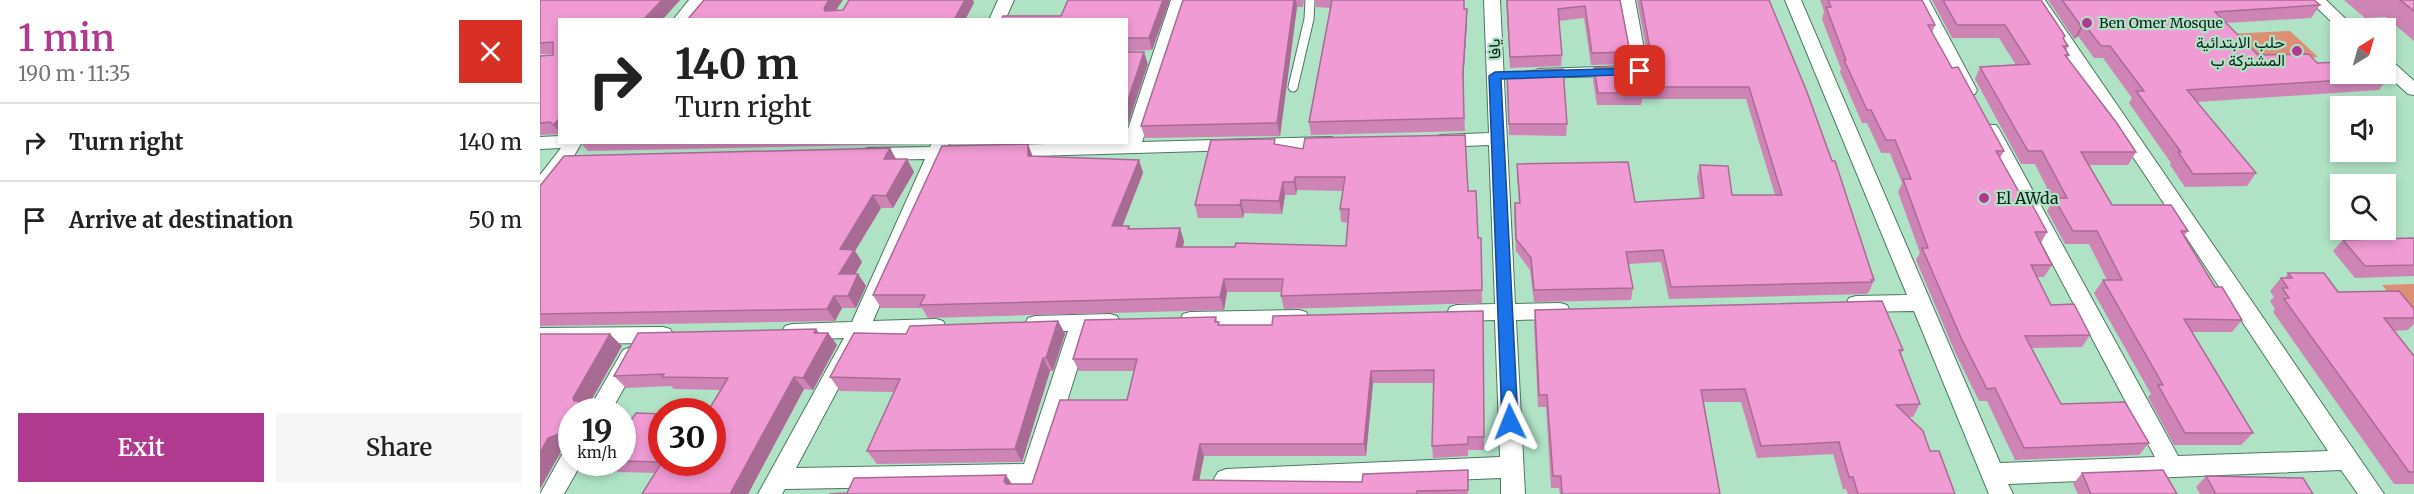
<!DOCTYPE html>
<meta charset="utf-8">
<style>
:root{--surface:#fff;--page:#f6f6f6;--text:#222;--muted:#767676;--line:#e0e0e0;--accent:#b13a91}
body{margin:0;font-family:Merriweather,Vazirmatn,serif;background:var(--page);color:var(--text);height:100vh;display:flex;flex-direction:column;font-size:22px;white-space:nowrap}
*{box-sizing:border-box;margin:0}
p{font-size:20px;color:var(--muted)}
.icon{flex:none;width:33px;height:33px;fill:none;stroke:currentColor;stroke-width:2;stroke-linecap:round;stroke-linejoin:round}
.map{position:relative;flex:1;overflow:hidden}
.sheet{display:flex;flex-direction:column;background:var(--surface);width:540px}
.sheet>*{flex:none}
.top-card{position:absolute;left:18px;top:18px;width:570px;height:126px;border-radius:0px;box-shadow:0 3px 9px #0003;background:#fff;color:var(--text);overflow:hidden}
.needle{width:39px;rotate:37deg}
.buttons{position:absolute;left:1790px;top:18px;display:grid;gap:12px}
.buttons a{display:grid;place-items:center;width:66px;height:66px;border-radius:0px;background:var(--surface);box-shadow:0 3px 9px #0003;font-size:30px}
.speed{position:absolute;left:18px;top:398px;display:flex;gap:12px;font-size:30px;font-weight:700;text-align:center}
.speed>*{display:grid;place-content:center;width:78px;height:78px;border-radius:50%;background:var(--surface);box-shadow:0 3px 9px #0003;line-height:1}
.speed small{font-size:15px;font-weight:400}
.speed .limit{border:9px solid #d22;background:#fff;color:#111}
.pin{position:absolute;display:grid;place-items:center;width:51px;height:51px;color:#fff;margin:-26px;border-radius:12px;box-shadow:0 3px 9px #0006}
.me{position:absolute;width:66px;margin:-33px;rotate:358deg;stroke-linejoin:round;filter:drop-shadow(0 0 4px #0008)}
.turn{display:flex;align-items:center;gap:21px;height:126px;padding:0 18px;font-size:27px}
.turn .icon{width:78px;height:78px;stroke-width:2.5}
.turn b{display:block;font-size:42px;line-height:51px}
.round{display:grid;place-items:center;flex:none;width:63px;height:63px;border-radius:0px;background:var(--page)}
.summary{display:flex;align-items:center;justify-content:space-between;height:102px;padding:0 18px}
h1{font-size:36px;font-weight:600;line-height:45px;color:var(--accent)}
.button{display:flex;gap:12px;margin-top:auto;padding:12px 18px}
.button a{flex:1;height:69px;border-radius:0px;background:var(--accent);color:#fff;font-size:24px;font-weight:600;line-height:69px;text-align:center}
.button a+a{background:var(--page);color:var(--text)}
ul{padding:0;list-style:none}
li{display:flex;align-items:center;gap:18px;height:78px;padding:0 18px;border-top:2px solid var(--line)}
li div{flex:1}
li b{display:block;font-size:22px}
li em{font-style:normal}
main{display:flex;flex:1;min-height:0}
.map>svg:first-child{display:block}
</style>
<main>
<section class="sheet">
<div class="summary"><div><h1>1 min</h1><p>190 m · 11:35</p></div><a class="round" style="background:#d93025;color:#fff"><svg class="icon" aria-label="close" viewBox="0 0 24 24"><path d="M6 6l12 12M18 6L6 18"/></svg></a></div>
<ul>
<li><svg class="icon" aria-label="right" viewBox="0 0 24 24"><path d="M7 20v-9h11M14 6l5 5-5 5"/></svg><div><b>Turn right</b></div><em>140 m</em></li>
<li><svg class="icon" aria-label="arrive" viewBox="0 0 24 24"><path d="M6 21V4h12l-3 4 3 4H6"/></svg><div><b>Arrive at destination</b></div><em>50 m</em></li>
</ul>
<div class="button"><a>Exit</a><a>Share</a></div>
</section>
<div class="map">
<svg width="1874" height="494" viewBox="0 0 1874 494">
<rect width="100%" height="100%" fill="#b0e2c6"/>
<path fill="#db8f74" d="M1750,31L1778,57L1713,61L1687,34Z
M1874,284V322L1842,285Z"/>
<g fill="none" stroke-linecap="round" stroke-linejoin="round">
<g stroke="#4b7960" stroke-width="11">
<path id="lane" d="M753,87L769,19L770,0"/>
</g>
<g stroke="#4b7960" stroke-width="2">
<path id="street" d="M149,0H165L149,20H133Z
M458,0H474L465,20H449Z
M631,0H647L602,142L791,137L797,139L800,143L797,147L463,157L457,155L454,151L457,147L463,145L586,142V135Z
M944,0H960L975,304L1020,303L1027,305L1030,311L1027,317L1020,319L976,320L985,494H961V478L686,489L678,486L674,479L678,472L686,469L960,457L955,320L917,321L910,319L907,313L910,307L917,305L955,304L949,145L901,147L895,145L892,141L895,137L901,135L949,133Z
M1079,0H1095L1108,71L1106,75L992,78L990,74L998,69L1091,66Z
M1245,0H1261L1460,463L1615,457L1441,129L1444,125H1456L1459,129L1638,456L1788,451L1489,0H1505L1844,494H1818L1801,470L1468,484L1473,494H1449L1374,311L1316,312L1309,310L1306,304L1309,298L1316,296L1367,295Z
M1373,0H1389L1437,90L1435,94H1423L1421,90Z
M1769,0H1786L1815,28L1800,30Z
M1845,59L1851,60L1874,81V95L1868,94L1845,73Z
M20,136V142H42C33,157 17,189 0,193V175L21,148L0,149V137Z
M392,142H410L408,146L431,148L434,152L431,156L403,158L333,321L396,319L403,321L406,327L403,333L396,335L325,338L256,468L484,464L528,331L495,332L488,330L485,324L488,318L495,316L570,314L577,316L580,322L577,328L549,331L498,494H474L477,485L245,489L242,494H218L304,338L252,340L245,338L242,332L245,326L252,324L312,322L385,159L328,160L322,158L319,154L322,150L328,148L390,147Z
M759,310L766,312L769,318L766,324L759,326L650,328L643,326L640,320L643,314L650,312Z
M123,327L130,329L134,335L130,341L123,343L0,344V328Z
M91,347L99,350L102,356L71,411H48L83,350Z
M32,448V462H42L24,494H0L24,451Z"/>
</g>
<use href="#lane" stroke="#fff" stroke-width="9"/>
<use href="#street" fill="#fff" fill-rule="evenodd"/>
</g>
<path fill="#ce85b6" d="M0,0H140L122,20H20V134L0,135V56L13,55V54H0Z
M630,0L612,50L586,51V20L521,16Z
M643,0H764L763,7H757L740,136L605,138L601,126Z
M775,0H924V9H927V21L923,82L925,131L771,135L769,122L790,8L776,7Z
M966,0H1080L1090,52L1088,64L1051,65L1044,18L1019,21L1022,55L1021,66L970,68Z
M1097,0H1229L1334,280L1329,292H1328L1327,294L1129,299L1121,262L1088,264L1093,288L1091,300L994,302L990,270L976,251L974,215L975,203H979L977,176V164L1095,202L1160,198L1157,177L1160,165L1192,195H1235L1206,99H1102L1101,105H1057L1053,80L1054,68L1108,65L1109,64Z
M1280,0H1382L1395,25L1392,33L1412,68L1464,151L1460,158L1483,199L1507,232L1501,243L1512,265L1504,277H1497L1511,305L1550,335L1542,347L1492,348L1521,404L1609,443L1599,455L1475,460L1447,401H1439L1415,352L1376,260L1380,253L1358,192L1362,183L1350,153H1341L1327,123H1322L1300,72L1301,69L1282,19L1284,11Z
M1392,0H1501L1525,36L1524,39L1528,46L1526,51L1529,55L1527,58L1596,152L1588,165H1549L1572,205L1648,231L1644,236L1675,287L1702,320L1692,332H1652L1713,433L1701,445H1634L1608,397L1611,394L1554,293L1563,280H1567L1549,244H1525L1507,211L1513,200L1495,164H1481L1435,79L1440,67L1476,65L1459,38H1412Z
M1508,0H1774L1780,5L1771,18L1686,23L1718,55L1777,63L1849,77L1839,90L1657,102L1716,173L1707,186L1645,187L1630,165L1631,163L1589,103L1592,98L1563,58H1554L1538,36L1534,39Z
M1804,0H1874V41L1846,17L1825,18Z
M967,72L1027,124L1026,136L969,135Z
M40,142H367L366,144L48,151Z
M736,145L928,191L938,238H941L942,303L744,309L741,296V292H687L684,310L388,318L382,308H341L333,295L493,156L599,160L603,173L582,226H589L590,229L644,241L643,247L806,246L808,223L801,222L800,209L803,191L757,190L756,195H745L742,214L704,213L703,218H658L655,205Z
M350,148L356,159H367L374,172L353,208H341L315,251L322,262L315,274H318L326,286L316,308H302L295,321L0,326V186Z
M1874,238V276L1815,278L1793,251L1803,240Z
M1748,273L1798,292L1874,309V324L1868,330L1854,331L1874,356V484H1854L1733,312L1735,309L1730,301L1734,297L1730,291L1741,278H1745Z
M995,310L1363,350L1361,354L1380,404L1373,417H1368L1390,451L1415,494H1308L1306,489H1303L1293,454L1217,458L1201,402H1164L1180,494H1020L1019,488H1011L1006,407H998L994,323Z
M943,311L944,450H928V456L893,458L892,446L894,383H833L826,456H664L659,480L822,482L928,470V494H289L492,484L587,400L594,371H539L533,359L676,317L677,322L680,325H732Z
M518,321L525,334L513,371H510L482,462L337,464L327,451L354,392L300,391L290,377L366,334Z
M276,329L278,333H288L297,345L273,390L264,389L208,494H102L115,473L78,472L66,462H82V433L96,413L122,414V462H172V411H168L181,390L134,389L131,386L86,388L74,376L98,333Z
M1542,473L1637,494H1538L1533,484Z
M1666,476L1773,494H1660L1656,487Z"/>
<path fill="#a86c94" d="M122,0H140L122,20H103Z
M289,0H303L290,19L285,11L284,8Z
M425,0H433L434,3L425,20H414Z
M623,0H630L612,50L609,38Z
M754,0H756L757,7L740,136L737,123Z
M927,9V21L923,84V72Z
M1544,24L1538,36L1534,39L1541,26Z
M604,52L608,64L586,130V106Z
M20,118V133L13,125Z
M488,144L493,157L488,156Z
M350,148L357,161L344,159Z
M367,159L374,172L353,208L346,196Z
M599,160L603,173L577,240L572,226Z
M755,177L757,190L756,195L754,182Z
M743,182L745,195L742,214L739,201Z
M333,195L341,208L315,251L322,262L308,287L299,274L300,249Z
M701,200L704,213L703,218L700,205Z
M640,228L644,241L640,260L636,247Z
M318,274L326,286L316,308L308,296Z
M684,279L687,292L684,310L680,297Z
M294,296L302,308L295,321L287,309Z
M518,321L525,334L513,371L506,358Z
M276,329L284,340L288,333L297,345L273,390L263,378L274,333Z
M70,334L82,346L47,408L51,411H34L33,398Z
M503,358L510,371L482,462L475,449Z
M831,371L833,383L826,456L824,444Z
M254,377L264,389L208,494H190Z
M32,415V446L22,450L0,489V453L8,438Z
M660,444L664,456L657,492L653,480Z
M466,475L474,487L472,493L464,481Z"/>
<path fill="#f09bd4" stroke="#a86c94" stroke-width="1.5" d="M0,0H122L103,20H20V118L13,125L10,122L0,123V56L13,55V42L0,43Z
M164,0H289L284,8L285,11L303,10L309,0H425L414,20H147Z
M528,0H623L609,38H586V20H461L463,16H521Z
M643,0H754L737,123L601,126Z
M792,0H924V9H927L923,72L924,118L769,122Z
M967,0H1080L1090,52L1052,53L1045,6L1018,9L1022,55L970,57Z
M1101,0H1229L1267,92L1292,161H1295L1334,280H1331L1332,282L1131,287L1123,250L1086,252L1093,288L994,290L991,258L976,239L975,203H980L977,164L1088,162L1095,202L1164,198L1160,165L1188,166L1192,195H1242L1209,87H1102L1103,93H1058L1054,68L1108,65L1112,60Z
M1288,0H1382L1395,25H1388L1412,68L1418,67L1464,151H1456L1483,199H1489L1507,232H1495L1512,265H1491L1511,305L1534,304L1550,335L1485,336L1521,404L1585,402L1609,443L1484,448L1455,388L1447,389L1422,340L1382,248H1388L1363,179H1371L1355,140H1346L1331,110H1327L1304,60H1306L1286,7H1291Z
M1403,0H1501L1525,36L1523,38L1528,46H1523L1529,55H1525L1576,122L1596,152H1541L1572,205H1631L1648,231H1641L1675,287H1682L1702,320L1644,319L1713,433H1645L1618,385H1623L1563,280H1582L1557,231H1533L1514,198H1527L1502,151H1488L1440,67L1490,64L1465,25H1417Z
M1522,0H1774L1780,5L1675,12L1718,55L1769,54L1777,63L1800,62V74H1845L1849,77L1647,90L1716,173L1653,174L1638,152H1641L1596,91H1604L1570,46H1561L1544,24L1541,26Z
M1860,0H1874V11Z
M586,52H604L586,106Z
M1023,69L1027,124H969L967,72Z
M925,135L928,191H936L938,238H941L942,290L741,296L743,279H684L680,297L380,305L385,295H333L402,146L488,144V156L599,160L572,226H589L588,229L640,228L636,247H695L696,243L806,246L809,209H800L805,177H755L754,182H743L739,201L701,200L700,205H655L671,140L735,139L734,144L763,149L765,138Z
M350,148L344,159H367L346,196L333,195L300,249L314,250L299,274H318L308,296H294L287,309L0,314V186L24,156Z
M1874,238V265L1825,266L1803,240Z
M1748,273H1784L1798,292L1859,291L1874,309V318H1844L1874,356V472H1869L1744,299L1749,298L1742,288H1748L1741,278H1752Z
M1342,301L1363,350H1359L1380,404L1356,405L1383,431L1390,451H1399L1415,494H1318L1313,477H1309L1299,442L1221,446L1205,389L1161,390L1180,494H1022L1021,476H1013L1007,395H999L995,310Z
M943,311L944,437H928V444L892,446L894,370L831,371L824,444H660L653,480L822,482L823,474L928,470V490L877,491V494H289L307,493L314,478L466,475L464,481L466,484H492L520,400H587L597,359H533L545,320L676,317L675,322H679L678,325H732L733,316Z
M518,321L506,358H503L475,449L327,451L360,379L290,377L314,333L366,334L370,326Z
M276,329L274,333H288L263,378L254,377L190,494H102L122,462H172V411H168L188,378L122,377L124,374L74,376L98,333Z
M0,334H70L33,398L34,401H40L34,411H32V415L19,434L8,438L0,453Z
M96,413L122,414V462L82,461V433Z
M1623,470L1637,494H1551L1542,473Z
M1666,476L1763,478L1773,494H1676Z"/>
<path fill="#1a73e8" stroke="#114b97" stroke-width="1.5" d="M1100,68L1104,69V74L961,79L978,422L976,427L970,429L964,427L962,422L949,76L955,72Z"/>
<g fill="#b13a91" stroke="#b0e2c6" stroke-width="2">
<circle cx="1547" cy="23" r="6"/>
<circle cx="1757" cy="51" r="6"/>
<circle cx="1444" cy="198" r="6"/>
</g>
<g text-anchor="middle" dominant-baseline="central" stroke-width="4.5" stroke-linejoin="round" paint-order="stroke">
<g font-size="14" fill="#10241a" stroke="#b0e2c6" text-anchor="start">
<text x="1559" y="23">Ben Omer Mosque</text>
</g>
<g font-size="16" fill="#10241a" stroke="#b0e2c6" text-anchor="end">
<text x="1745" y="42">حلب الابتدائية<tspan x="1745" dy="18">المشتركة ب</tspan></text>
<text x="1456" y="198" text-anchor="start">El AWda</text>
</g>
<g font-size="16" fill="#10241a" stroke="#b0e2c6">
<text transform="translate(954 49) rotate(-92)">يافا</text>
</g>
</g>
</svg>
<div class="buttons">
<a><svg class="needle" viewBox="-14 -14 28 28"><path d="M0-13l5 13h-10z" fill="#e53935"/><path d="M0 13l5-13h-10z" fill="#767676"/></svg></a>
<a><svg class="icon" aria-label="sound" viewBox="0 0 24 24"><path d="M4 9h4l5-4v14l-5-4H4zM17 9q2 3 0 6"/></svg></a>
<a><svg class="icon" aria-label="search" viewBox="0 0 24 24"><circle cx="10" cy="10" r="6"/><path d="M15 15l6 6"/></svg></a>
</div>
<div class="speed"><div>19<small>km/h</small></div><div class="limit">30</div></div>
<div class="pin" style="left:1100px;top:71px;background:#d93025"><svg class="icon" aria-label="arrive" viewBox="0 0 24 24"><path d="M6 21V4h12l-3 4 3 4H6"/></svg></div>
<svg class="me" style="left:970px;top:422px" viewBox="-20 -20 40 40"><path d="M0-17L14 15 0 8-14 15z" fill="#1a73e8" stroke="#fff" stroke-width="4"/></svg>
<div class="top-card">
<div class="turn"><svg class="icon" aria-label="right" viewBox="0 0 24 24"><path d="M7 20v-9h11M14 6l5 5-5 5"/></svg><div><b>140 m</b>Turn right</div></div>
</div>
</div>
</main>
